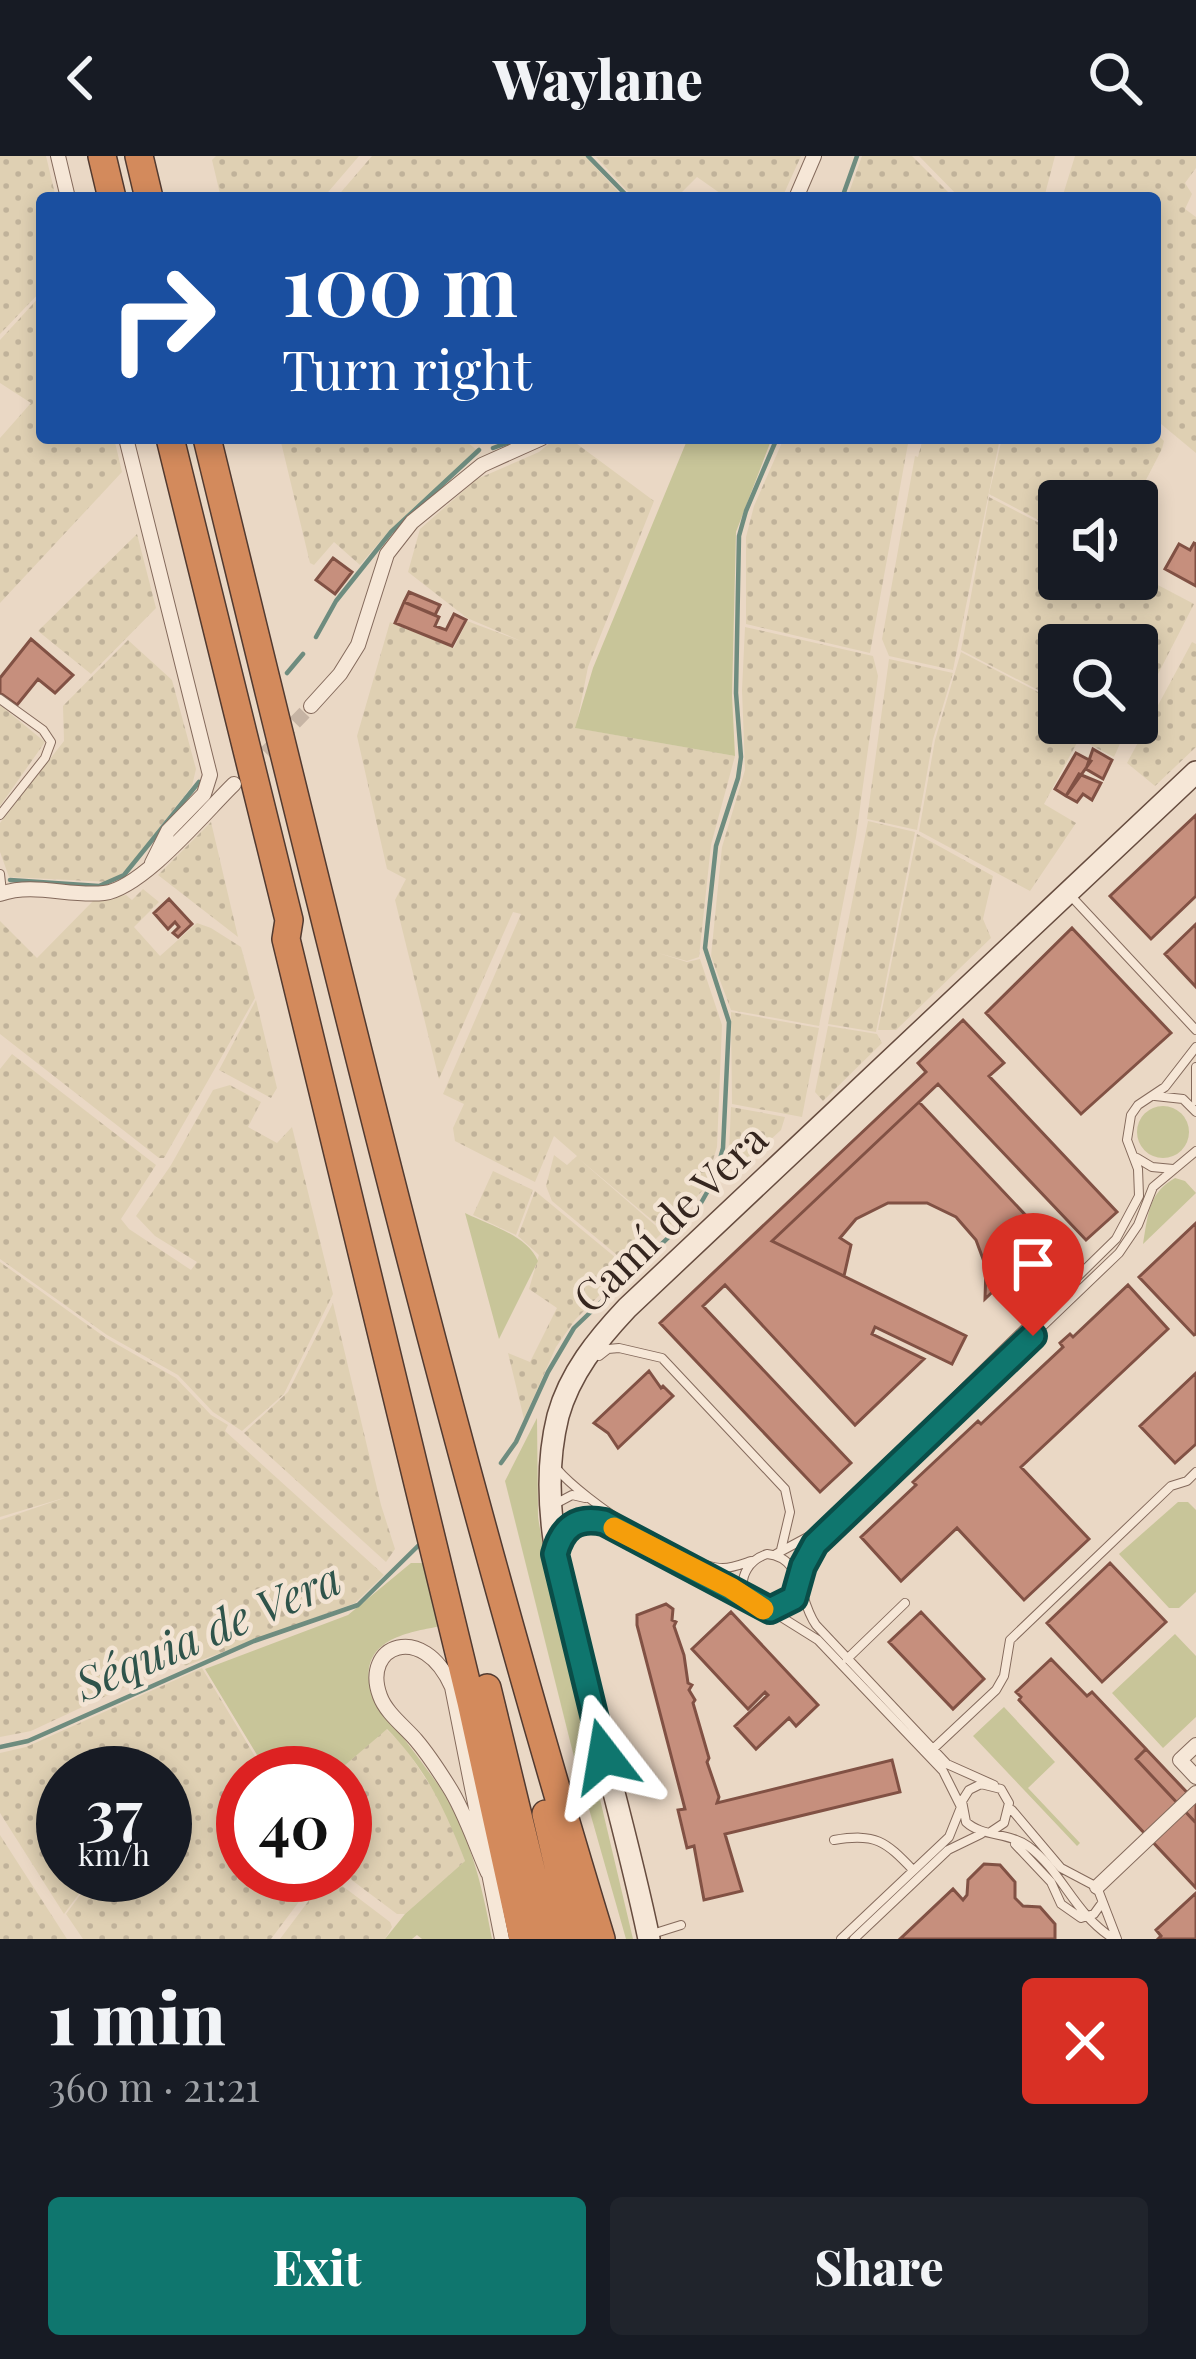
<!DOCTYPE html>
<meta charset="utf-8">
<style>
:root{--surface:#171b24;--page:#20242c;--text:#f1f3f6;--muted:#9ea1a6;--accent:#0f766e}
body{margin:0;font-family:"Playfair Display",serif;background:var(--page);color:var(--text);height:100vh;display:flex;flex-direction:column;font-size:45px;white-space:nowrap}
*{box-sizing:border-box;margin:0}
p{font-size:39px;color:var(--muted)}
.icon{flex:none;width:66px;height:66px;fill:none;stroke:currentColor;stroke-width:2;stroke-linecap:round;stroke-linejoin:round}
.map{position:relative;height:1783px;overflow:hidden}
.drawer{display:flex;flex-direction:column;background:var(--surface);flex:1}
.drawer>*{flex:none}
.hud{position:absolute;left:36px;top:36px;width:1125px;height:252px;border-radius:12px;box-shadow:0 6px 18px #0003;background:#1a4fa0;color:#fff;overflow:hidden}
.buttons{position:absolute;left:1038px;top:324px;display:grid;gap:24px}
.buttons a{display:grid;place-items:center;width:120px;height:120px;border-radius:12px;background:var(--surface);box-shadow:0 6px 18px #0003;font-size:60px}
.speed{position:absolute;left:36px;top:1590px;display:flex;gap:24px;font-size:60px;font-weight:700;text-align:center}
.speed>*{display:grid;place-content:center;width:156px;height:156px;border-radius:50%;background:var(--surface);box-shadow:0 6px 18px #0003;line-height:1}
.speed small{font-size:30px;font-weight:400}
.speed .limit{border:18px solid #d22;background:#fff;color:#111}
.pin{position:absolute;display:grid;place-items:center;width:102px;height:102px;color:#fff;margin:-123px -51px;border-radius:50% 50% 50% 0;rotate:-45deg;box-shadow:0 0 12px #0007}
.pin .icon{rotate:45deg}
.me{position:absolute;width:132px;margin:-66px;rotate:346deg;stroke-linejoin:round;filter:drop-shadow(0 0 9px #0008)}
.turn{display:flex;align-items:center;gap:42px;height:252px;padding:0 48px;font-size:54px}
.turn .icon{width:156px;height:156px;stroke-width:2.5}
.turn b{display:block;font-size:84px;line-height:102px}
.round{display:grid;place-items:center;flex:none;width:126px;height:126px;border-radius:12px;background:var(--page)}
.overview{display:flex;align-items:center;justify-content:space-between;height:204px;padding:0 48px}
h1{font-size:72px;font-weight:800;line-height:90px}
.cta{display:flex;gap:24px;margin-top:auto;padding:24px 48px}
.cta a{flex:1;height:138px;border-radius:12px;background:var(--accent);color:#fff;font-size:48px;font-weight:800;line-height:138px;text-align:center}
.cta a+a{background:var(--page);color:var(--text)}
header{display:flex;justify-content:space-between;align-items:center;height:156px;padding:0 48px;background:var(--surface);font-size:54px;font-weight:800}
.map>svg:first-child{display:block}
</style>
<header><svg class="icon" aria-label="back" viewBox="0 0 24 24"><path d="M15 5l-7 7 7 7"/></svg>Waylane<svg class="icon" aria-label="search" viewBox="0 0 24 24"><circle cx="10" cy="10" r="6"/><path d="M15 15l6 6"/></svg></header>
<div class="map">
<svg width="1196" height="1783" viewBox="0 0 1196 1783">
<defs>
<pattern id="farmland-dots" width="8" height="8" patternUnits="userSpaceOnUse" patternTransform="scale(3)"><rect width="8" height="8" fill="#dfd0b3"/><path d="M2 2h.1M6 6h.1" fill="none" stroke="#c0b29a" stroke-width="1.8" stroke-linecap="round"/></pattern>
</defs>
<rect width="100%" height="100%" fill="#ead8c5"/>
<path fill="url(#farmland-dots)" d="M0,0H46L56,42H42V134L0,178Z
M216,0H359L323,42H221L212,4Z
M372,0H585L624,42H336Z
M595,0L596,1L801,0L782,42H727L697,21L676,42H634Z
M862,0H912L954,42H847Z
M919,0H1055L1044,42H960Z
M1075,0H1196V12L1185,27L1192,38L1185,53L1196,61V297L1155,263V42H1062Z
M42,138V282H114L122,316L0,447V282L31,247L0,227V184Z
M1155,276L1164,285L1162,293L1135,345H1059V375L989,338L1002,282H1155Z
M280,282H462L478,295L388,376L360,409L334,386L314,409L310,407Z
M556,282H569L654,345L588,511L576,572L735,600L711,689L699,801L687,805L658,797L687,806L700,803L722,869L717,991L710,1014L703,1034L665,1075L578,1002L663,1076L629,1109L552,1045L546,1030L554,999L567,1009L577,1000L554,980L535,1026L455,985L453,972L464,948L443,938L521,758L513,756L439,923L395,744L406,723L387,713L357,580L390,466L454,492L467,465L521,485L467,462L408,416L420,373L477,323L539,296Z
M784,282H909L870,497L746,468V381L754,350Z
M923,282H1000L953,514L889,500L882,483L915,300L918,301Z
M989,341L1059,377V423H1137V418L1194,448L1137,559V489H1059V545L961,494Z
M137,378L156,452L91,518L38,475Z
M745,471L873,500L878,520L856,681L819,870L731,854L711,800L722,691L745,614L742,534Z
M128,484L172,524L196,613L192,630L125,715L110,726L9,721L0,696V667L64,585L63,550Z
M1192,486L1196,488V591L1155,630L1127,607Z
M961,496L1059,547V567H1096L1123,581L1114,601L1079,583L1044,648L1076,667L1030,735L919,675L935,584Z
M889,503L953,517L933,583L917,674L867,663Z
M0,549L45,586L0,650Z
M868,665L915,676L876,876L828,868Z
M211,666L238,781L158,719Z
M917,678L993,720L983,763L991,782L896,874H878Z
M143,733L159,746L134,771L160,800L197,767L211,772L241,791L255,842L164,1002H159L0,878V765L37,802L94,744L126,739L132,744Z
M256,844L277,932L271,942L219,914Z
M731,856L819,872L802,961L732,948Z
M828,870L877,878L882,887L823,945L815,936Z
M12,898L156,1009L121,1063L129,1073L191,1114L197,1106L155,1080L136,1060L171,1009L213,934L230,929L261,946L248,971L277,987L292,971L333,1138L284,1238L242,1275L213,1256L178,1219L107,1179L0,1103V913Z
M731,951L785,961L781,974L741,1011L729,995Z
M493,1015L533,1034L516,1079L473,1059Z
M535,1035L627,1111L575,1164L556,1191L524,1263L508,1197L530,1206L557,1152L529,1133L539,1099L518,1080Z
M0,1106L106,1182L176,1222L211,1259L228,1269L225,1275L384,1419L355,1447L185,1510L181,1505L31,1575L0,1581V1364L67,1341L0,1361Z
M333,1147L381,1349L395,1393L386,1406L244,1277L288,1236Z
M202,1512L265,1617H243V1719H319L271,1783H83L66,1758L95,1719H165V1617H63V1719H93L64,1758L0,1657V1597L26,1591Z
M386,1573L404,1590L446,1654L465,1705L405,1758H397L345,1719V1617H336Z
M0,1679L16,1704L67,1783H0Z
M328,1719L390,1766L392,1771L385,1783H280Z"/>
<path fill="#c8c599" d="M688,282H772L736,376L732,539L735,600L575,572L593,512Z
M1137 976a26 26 0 1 1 52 0a26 26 0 1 1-52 0Z
M1175,1022L1185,1025L1196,1037L1143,1088C1148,1060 1148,1037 1175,1022Z
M465,1057C489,1069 527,1079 538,1105L499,1183Z
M537,1262L538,1361L549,1427L633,1783H626L572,1593L505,1325Z
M1178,1346H1188L1196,1354V1436L1179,1452H1169L1119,1398Z
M411,1407H425L441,1470C411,1476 364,1482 369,1525C371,1545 432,1616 446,1641C472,1687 483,1733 492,1783H422L417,1779L412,1783H385L405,1758L465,1705C446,1655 425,1611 387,1573L336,1617H268L205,1513L348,1459Z
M1175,1478L1196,1500V1561L1163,1592L1112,1537Z
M1004,1551L1055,1606L1028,1632L1080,1687L1077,1690L973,1580Z"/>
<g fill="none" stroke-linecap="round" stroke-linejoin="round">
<path stroke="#6e8c7f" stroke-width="4.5" d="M588,0L629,42
M842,42L857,0
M493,292L521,282
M316,481L336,445L391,376L479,294
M287,517L303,498
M10,724L99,730L124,719L199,626
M501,1307L516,1286L548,1216L574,1172L697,1054L714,1024L723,992L729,866L705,792L716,690L738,622L741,601L736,537L739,380L746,355L777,282
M0,1591L28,1585L254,1485L358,1449L421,1387"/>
</g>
<path fill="#c68f7d" stroke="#815144" stroke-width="3" d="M1194,387L1196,388V430L1165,413L1179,388L1190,394Z
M333,402L352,416L335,438L316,424Z
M409,436L440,449L435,459L404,446Z
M404,446L439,461L435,470L446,474L454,458L466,464L452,490L395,467Z
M31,483L73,519L55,537L38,523L17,549L0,537V522Z
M1093,593L1112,604L1103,623L1086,613Z
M1076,597L1091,605L1066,640L1055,633Z
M1079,618L1101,627L1092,644L1083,638L1077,646L1066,640Z
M1196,659V740L1151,783L1110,740Z
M169,743L192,768L178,781L173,777L179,771L175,766L168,773L154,757Z
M1196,768V831L1165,798Z
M1072,772L1171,877L1081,958L986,857Z
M963,864L1004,907L989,920L1117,1056L1086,1084L938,928L919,946L772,1085L966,1180L952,1208L875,1171L872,1178L924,1203L855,1269L725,1129L703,1150L851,1307L820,1336L660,1167L926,916L918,907Z
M919,946L1048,1083L985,1143L986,1111L976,1084L956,1061L927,1047H888L856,1063L840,1082L851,1089L844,1120L772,1085Z
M1196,1067V1178L1194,1179L1139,1121Z
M1128,1129L1168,1173L1021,1311L1089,1383L1024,1444L957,1372L901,1425L861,1381L916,1329L913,1326L978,1265L981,1268L1063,1191L1060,1187L1070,1178L1073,1181Z
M649,1215L661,1232L663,1230L673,1240L618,1292L608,1277L594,1267Z
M1196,1217V1288L1175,1307L1140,1270Z
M1110,1407L1166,1466L1102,1526L1047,1467Z
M666,1448L673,1453L672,1464L676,1466L674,1470L684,1499L688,1527L692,1529L689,1534L695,1544L693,1547L709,1602L707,1606L719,1641L717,1647L892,1604L900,1636L725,1678L742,1735L704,1744L694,1690L687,1692L678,1654L685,1653L637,1469V1459Z
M731,1456L818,1549L796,1570L789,1562L756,1593L735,1570L768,1539L765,1536L748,1553L692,1493Z
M921,1456L984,1523L953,1553L889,1486Z
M1051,1503L1087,1540L1092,1536L1146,1593L1136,1603L1196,1667V1732L1019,1544L1021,1541L1016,1536Z
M1146,1593L1196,1646V1667L1136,1603Z
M984,1708L1000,1709L1015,1726V1742L1023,1750L1040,1751L1055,1768V1783H900L953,1733L963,1744L967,1739L968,1724Z
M1196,1737V1783H1158L1161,1780L1156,1774Z"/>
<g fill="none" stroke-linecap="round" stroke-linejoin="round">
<path stroke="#c6b4a4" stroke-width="14" stroke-dasharray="14 7" stroke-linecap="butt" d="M251,612L311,550"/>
<g stroke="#846a5c" stroke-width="10">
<path id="lane" d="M0,543L43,574L51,586L45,602L0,659
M0,718L2,736
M1069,738L1196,874
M1196,911V945
M1155,940L1183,943L1196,956
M1137,1002L1152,1011L1173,1013
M599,1200L608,1193L619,1192L662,1202L785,1333L790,1356L781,1394
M557,1313C582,1343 683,1412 723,1412C732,1412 742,1408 751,1405
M555,1348L572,1339L585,1342
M561,1380L577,1365L604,1366L743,1439
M776,1398L817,1376L1116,1083L1139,1040L1138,1013L1127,984L1131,959L1138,949L1165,931L1196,891
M770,1454L818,1484L943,1615L961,1651L949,1681L841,1783
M847,1503L905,1447
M933,1593L996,1534L1004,1520L1010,1484L1171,1330L1187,1325L1196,1316
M994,1629L947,1608L816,1469C797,1443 805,1402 767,1398C729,1411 739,1460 775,1453C801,1449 803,1408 815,1388L1119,1097L1138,1069L1153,1031L1196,995
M1012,1654L1061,1712L1097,1731L1117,1783
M992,1675L1004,1667L1009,1647L1001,1633L981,1628L969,1634L962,1645L966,1666C982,1681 1008,1676 1028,1690C1063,1716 1073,1757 1114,1783
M834,1684C876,1677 885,1685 913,1714
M1015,1688L1051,1726L1061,1748L1081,1762L1094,1758L1102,1747
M649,1779L681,1769
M854,1783L948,1694L981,1678"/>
</g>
<g stroke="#846a5c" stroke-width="16">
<path id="street" d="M58,0L68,42
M796,42L814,0
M126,282L210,619L204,638L168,675L152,707
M311,550L340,518L358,489L387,398L412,366L482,309L542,282
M0,738C34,726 69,741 104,737C143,732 205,656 234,628
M1196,1589L1180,1604L1196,1621
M488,1717C475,1688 465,1656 449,1631C439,1615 428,1598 416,1584C405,1571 386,1557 380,1540C361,1489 423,1465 452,1531L502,1783
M1097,1731L1196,1637"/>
</g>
<g stroke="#664c3f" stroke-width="24">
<path id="secondary" d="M649,1783C631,1696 606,1609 585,1523C564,1438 536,1348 558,1260C570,1217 597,1184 627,1152L1196,616"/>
</g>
<g stroke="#523a30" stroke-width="30">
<path id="highway" d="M102,0L112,42
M139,0L149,42
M170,282L289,764L286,783L471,1546L523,1783
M207,282C330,785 450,1288 601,1783
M487,1532L548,1783
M546,1658L575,1783"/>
</g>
<use href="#lane" stroke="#f6e7d7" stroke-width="8"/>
<use href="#street" stroke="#f6e7d7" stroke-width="14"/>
<use href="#secondary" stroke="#f6e7d7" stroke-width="21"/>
<use href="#highway" stroke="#d38a5c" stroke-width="27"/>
</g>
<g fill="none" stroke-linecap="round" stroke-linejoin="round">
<g stroke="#0a4d48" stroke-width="30">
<path id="route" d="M604,1600L555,1398C562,1372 576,1360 604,1366L770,1454L794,1442L803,1410L815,1388L1033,1180"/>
</g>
<use href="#route" stroke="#0f766e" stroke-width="21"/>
<path stroke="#f59e0b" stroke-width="21" d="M614,1372L731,1432L763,1453"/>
</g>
<g text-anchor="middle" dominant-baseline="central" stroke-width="9" stroke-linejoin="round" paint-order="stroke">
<g font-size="42" fill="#35261f" stroke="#f3e4d4">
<text transform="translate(669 1061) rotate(-44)">Camí de Vera</text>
</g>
<g font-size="45" font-style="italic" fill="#2f544b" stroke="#f3e4d4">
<text transform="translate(207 1473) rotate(-23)">Séquia de Vera</text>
</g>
</g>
</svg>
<div class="buttons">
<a><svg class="icon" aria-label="sound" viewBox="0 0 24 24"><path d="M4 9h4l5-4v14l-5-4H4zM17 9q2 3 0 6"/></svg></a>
<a><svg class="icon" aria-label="search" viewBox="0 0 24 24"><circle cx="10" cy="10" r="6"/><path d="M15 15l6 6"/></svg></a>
</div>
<div class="speed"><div>37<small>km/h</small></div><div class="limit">40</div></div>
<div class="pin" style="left:1033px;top:1180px;background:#d93025"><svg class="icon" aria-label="arrive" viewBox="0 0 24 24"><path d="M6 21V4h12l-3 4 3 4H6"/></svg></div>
<svg class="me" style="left:604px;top:1600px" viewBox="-20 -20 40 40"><path d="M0-17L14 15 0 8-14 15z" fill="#0f766e" stroke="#fff" stroke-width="4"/></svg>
<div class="hud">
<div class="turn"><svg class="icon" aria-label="right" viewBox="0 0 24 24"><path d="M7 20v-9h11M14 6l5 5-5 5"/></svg><div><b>100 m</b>Turn right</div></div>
</div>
</div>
<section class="drawer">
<div class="overview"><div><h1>1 min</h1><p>360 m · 21:21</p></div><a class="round" style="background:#d93025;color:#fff"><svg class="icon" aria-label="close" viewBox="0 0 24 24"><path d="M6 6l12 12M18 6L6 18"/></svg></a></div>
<div class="cta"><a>Exit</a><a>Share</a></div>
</section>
